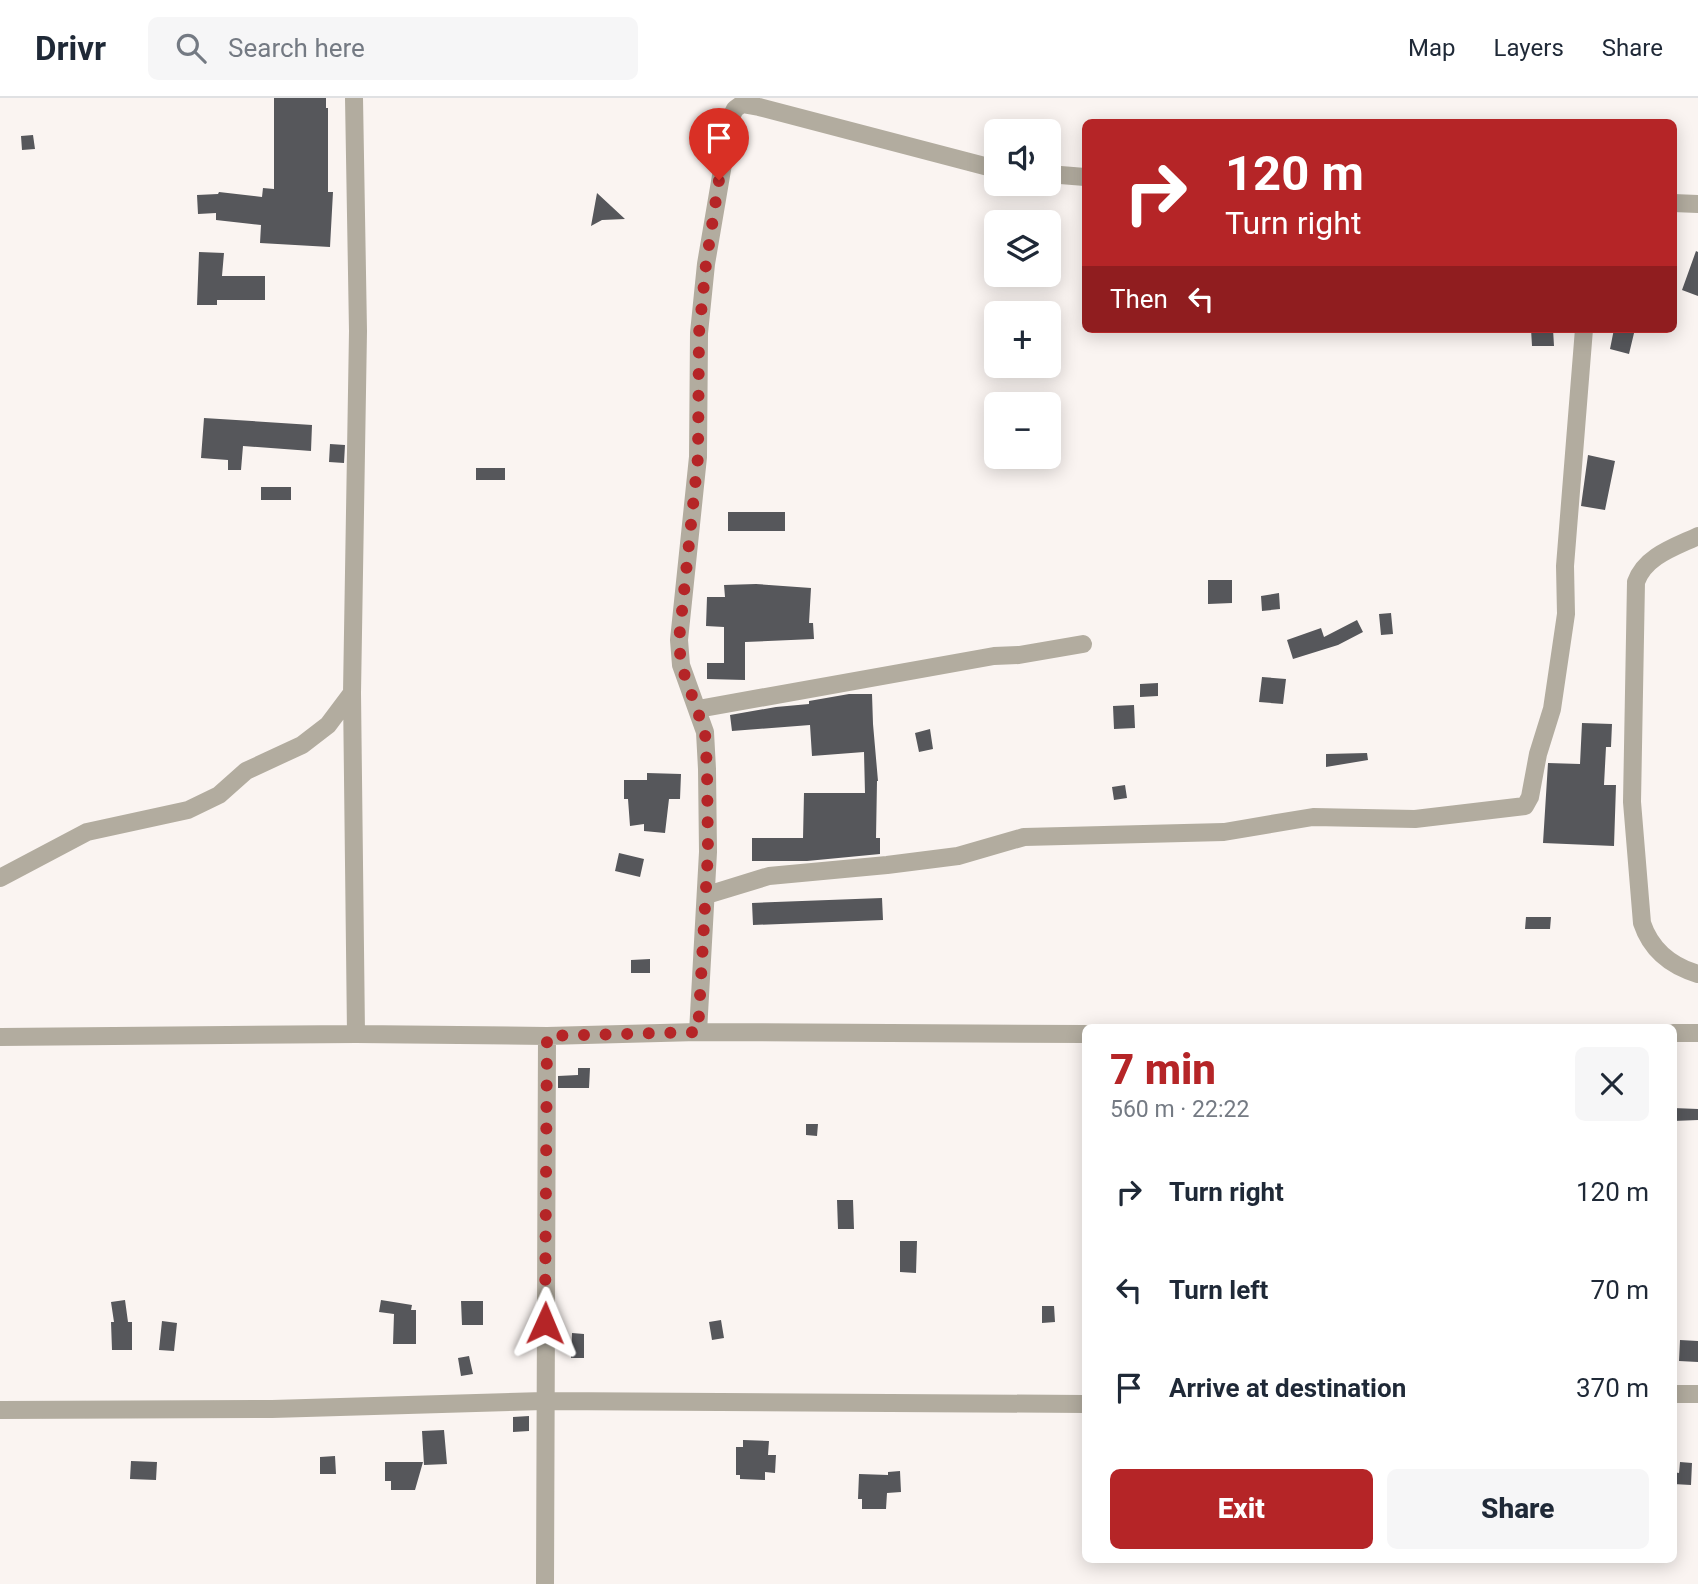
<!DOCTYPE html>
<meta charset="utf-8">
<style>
:root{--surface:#fff;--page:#f6f6f7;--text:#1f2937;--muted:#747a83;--line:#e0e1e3;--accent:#b52527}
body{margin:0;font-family:Roboto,sans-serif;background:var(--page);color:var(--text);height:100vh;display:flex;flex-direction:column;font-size:26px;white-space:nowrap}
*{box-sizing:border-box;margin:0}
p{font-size:23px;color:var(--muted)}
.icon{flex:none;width:38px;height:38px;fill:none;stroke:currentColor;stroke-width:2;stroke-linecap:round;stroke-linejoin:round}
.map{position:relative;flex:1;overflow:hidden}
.panel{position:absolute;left:1082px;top:926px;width:595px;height:539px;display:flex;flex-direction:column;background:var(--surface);border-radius:10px;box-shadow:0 4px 18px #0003}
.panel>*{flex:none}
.top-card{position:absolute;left:1082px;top:21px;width:595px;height:214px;border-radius:10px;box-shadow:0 4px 18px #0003;background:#b52527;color:#fff;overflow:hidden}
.tools{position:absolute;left:984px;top:21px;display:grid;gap:14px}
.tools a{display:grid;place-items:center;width:77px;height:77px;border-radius:10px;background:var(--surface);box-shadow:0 4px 18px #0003;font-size:35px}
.pin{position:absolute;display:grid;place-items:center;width:60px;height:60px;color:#fff;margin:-72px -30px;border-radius:50% 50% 50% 0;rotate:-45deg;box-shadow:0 0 7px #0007}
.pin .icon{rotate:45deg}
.me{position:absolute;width:77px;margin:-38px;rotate:1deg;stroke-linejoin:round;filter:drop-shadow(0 0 5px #0008)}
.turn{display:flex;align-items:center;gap:24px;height:147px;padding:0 28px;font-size:32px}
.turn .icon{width:91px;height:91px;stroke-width:2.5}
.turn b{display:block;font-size:49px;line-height:60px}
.then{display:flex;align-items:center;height:66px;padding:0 28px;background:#0003;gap:14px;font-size:26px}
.round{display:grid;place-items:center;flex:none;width:74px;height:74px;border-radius:10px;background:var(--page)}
.summary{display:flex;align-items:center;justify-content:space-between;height:119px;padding:0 28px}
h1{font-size:42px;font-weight:800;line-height:52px;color:var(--accent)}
.button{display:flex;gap:14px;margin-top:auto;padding:14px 28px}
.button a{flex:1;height:80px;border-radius:10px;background:var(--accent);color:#fff;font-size:28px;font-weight:800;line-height:80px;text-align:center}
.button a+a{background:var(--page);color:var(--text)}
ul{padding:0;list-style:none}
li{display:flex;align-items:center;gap:21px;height:98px;padding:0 28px}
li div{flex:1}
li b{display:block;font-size:26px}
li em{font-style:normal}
header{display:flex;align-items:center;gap:42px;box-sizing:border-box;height:98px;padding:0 35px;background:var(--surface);border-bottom:2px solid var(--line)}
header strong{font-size:33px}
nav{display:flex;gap:38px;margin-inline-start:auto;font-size:24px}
.search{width:490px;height:63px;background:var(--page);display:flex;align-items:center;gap:18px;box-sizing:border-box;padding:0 24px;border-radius:10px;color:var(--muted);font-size:26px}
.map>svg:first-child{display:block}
</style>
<header>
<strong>Drivr</strong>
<div class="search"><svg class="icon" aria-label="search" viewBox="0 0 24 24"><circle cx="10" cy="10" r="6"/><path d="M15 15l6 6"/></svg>Search here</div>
<nav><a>Map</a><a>Layers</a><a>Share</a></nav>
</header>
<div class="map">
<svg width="1698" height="1486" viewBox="0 0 1698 1486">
<rect width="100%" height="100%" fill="#faf4f1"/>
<path fill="#56575b" d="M274,0H326V10H328V94H333L330,149L260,145L261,127L216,122V115L198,116L197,97L218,96L219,94L262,99L263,90L274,91Z
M33,37L35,51L22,52L21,38Z
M597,95L625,121L602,122L591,128Z
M1696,153L1698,154V198L1682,192Z
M199,154L224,155L222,178H265V202H217V207H197Z
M1531,231H1553L1554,248H1532Z
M1614,231H1635L1629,256L1610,251Z
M204,320L312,327L311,353L243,348L241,372H228V362L201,360Z
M330,346L345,347L344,365L329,364Z
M1588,357L1615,363L1605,412L1581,408Z
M476,370H505V382H476Z
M261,389H291V402H261Z
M728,414H785V433H728Z
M1208,482H1232V505L1208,506Z
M756,486L811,490L809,525H813L814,541L745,544V582L707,581V565H724V529L706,528L707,499H725L724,487Z
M1279,495L1280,511L1262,513L1261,498Z
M1391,515L1393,536L1381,537L1379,516Z
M1357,522L1363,534L1338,547L1293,561L1287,542L1321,530L1324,539Z
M1262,579L1286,581L1283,606L1259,604Z
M1158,585V598L1140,599V586Z
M849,596H872L873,626L878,683H877L876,740H880V756L807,763H752V740H803L804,695H865L864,654L812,658L810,627L732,633L730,617L776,609L809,606V603Z
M1134,607L1135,630L1114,631L1113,608Z
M1582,625L1612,626L1611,649H1606L1604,687H1616L1614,748L1543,745L1548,665L1580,666Z
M930,631L933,651L919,654L915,635Z
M1367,655L1368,662L1326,669V656Z
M647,675L681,676L680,701H669L665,735L644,733V726L630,728L628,701H624V682H647Z
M1125,687L1127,700L1114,702L1112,689Z
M619,755L644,761L640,779L615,773Z
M882,800L883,822L753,827L752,805Z
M1526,819H1551L1550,831H1525Z
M650,861V875H631V862Z
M578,970H590L589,990H558V978L578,977Z
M1673,1010L1698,1011V1022L1673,1023Z
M806,1026H818L817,1038L806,1037Z
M837,1102H853L854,1131H838Z
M900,1143H917L916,1175L900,1174Z
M125,1202L128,1224H132V1252H112L111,1224H114L111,1204Z
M381,1202L412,1207L411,1212H416V1246H393L394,1216L379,1214Z
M461,1203H483V1227H462Z
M1042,1208H1054L1055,1224L1042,1225Z
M721,1222L724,1240L712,1242L709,1224Z
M162,1223L177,1225L174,1253L159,1252Z
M572,1235L584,1236V1260H571Z
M1680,1242L1698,1243V1264L1679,1263Z
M469,1258L473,1276L461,1278L458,1260Z
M529,1318V1333L513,1334V1319Z
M444,1332L447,1366L424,1367L422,1333Z
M743,1342L769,1343L768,1357H776L775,1375L765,1374V1382L740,1381V1377H736V1349H743Z
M335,1358L336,1376H320V1359Z
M131,1363L157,1364L156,1382L130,1381Z
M385,1364H423L415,1392H391V1383H385Z
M1680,1364L1692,1365L1691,1387L1673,1386V1374L1679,1375Z
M900,1373L901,1394L887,1395L886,1411H862V1401H858L859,1376L888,1377V1374Z"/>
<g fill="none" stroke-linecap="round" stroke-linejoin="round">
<path stroke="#b2ac9f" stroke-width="18" d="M354,0L358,233L352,595L356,936
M1048,76L1085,79
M1673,105L1698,106
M1698,438C1675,449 1645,458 1636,484L1632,704L1642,825C1651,852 1671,868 1698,876
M698,611L994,558L1019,557L1083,546
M0,780L87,734L188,712L219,697L246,673L302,647L328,627L352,595
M707,797L769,778L887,767L958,758L1024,739L1224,734L1313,719L1415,721L1525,708L1530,699L1538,656L1552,611L1566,516L1565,468L1584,231
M698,934L708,754L707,671L705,634L681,567L679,542L698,359L699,235L706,166L731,19L735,11L742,6L759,9L996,71
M1673,935H1698
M0,939L356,936L547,938L698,934L1085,936
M1673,1296H1698
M0,1312L272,1311L544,1303L1085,1306
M545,1486L547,938"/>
</g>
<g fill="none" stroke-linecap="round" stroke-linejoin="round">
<path stroke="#b52527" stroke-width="12" stroke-dasharray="0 21.6" d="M545,1225L547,938L698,934L708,754L707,671L705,634L681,567L679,542L698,359L699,235L706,166L719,82"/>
</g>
</svg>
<div class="tools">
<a><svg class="icon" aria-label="sound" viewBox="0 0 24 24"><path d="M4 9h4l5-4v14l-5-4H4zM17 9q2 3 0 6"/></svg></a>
<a><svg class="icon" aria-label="layers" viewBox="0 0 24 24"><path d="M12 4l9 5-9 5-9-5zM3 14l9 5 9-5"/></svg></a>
<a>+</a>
<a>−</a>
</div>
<div class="pin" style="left:719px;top:82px;background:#d93025"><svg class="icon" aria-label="arrive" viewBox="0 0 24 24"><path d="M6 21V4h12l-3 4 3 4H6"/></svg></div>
<svg class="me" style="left:545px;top:1225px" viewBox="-20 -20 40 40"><path d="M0-17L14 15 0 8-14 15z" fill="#b52527" stroke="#fff" stroke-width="4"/></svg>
<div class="top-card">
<div class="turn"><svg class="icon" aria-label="right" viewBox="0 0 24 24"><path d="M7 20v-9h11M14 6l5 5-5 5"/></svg><div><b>120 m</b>Turn right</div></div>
<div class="then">Then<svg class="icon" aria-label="left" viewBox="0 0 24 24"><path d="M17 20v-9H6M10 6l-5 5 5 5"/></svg></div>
</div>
<section class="panel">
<div class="summary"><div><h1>7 min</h1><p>560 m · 22:22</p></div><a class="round"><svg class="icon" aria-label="close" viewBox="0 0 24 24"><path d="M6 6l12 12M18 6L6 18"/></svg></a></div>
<ul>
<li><svg class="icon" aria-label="right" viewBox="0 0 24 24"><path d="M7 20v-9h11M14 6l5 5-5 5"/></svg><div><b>Turn right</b></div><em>120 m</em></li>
<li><svg class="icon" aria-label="left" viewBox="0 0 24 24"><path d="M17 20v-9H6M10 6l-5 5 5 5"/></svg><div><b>Turn left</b></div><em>70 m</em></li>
<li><svg class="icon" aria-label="arrive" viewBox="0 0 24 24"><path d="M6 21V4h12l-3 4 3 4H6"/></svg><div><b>Arrive at destination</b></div><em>370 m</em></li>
</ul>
<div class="button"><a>Exit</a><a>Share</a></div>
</section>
</div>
